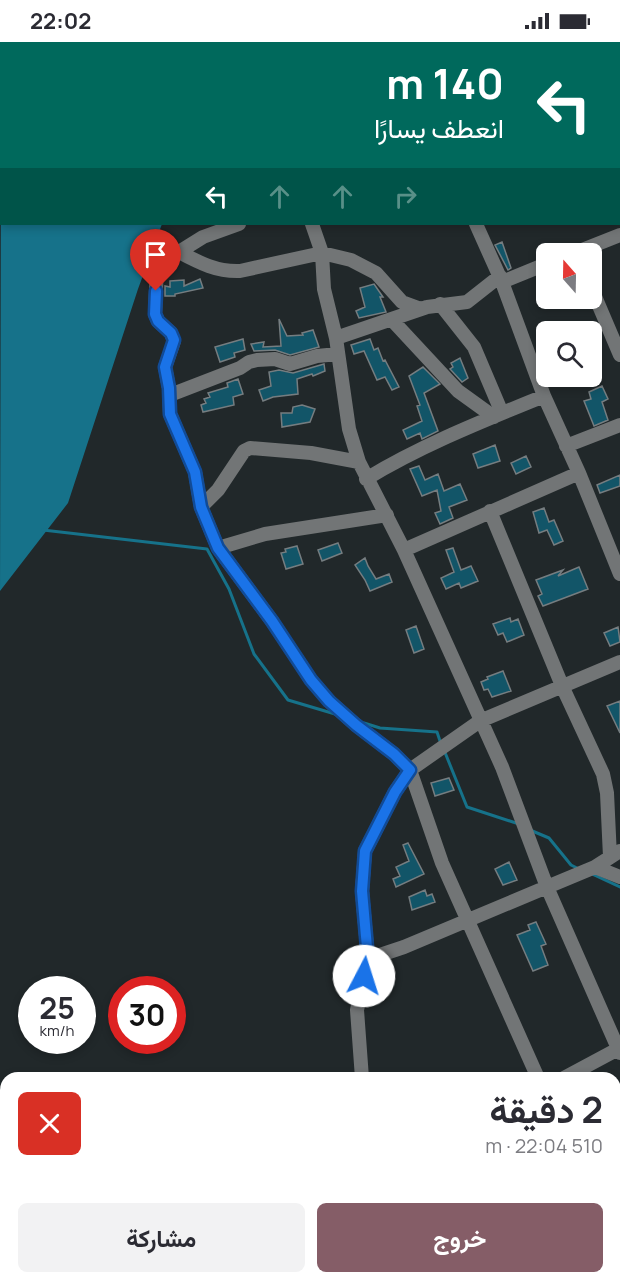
<!DOCTYPE html>
<html lang="ar">
<meta charset="utf-8">
<style>
:root{--surface:#fff;--page:#f2f2f3;--text:#2b2b33;--muted:#7c7c81;--accent:#855d67}
body{margin:0;font-family:Manrope,Vazirmatn,sans-serif;background:var(--page);color:var(--text);direction:rtl;height:100vh;display:flex;flex-direction:column;font-size:22px;white-space:nowrap}
*{box-sizing:border-box;margin:0}
p{font-size:20px;color:var(--muted)}
.icon{flex:none;width:33px;height:33px;fill:none;stroke:currentColor;stroke-width:2;stroke-linecap:round;stroke-linejoin:round}
.map{position:relative;flex:1;overflow:hidden;direction:ltr}
.details{position:absolute;left:0px;top:1030px;width:621px;height:212px;display:flex;flex-direction:column;background:var(--surface);border-radius:18px 18px 0 0;box-shadow:0 3px 9px #0003;direction:rtl}
.details>*{flex:none}
.hud{position:absolute;left:0px;top:0px;width:621px;height:183px;box-shadow:0 3px 9px #0003;direction:rtl;background:#00695c;color:#fff;overflow:hidden}
.needle{width:39px;rotate:340deg}
.fabs{position:absolute;left:536px;top:201px;display:grid;gap:12px}
.fabs a{display:grid;place-items:center;width:66px;height:66px;border-radius:9px;background:var(--surface);box-shadow:0 3px 9px #0003;font-size:30px}
.speed{position:absolute;left:18px;top:934px;display:flex;gap:12px;font-size:30px;font-weight:700;text-align:center}
.speed>*{display:grid;place-content:center;width:78px;height:78px;border-radius:50%;background:var(--surface);box-shadow:0 3px 9px #0003;line-height:1}
.speed small{font-size:15px;font-weight:400}
.speed .limit{border:9px solid #d22;background:#fff;color:#111}
.pin{position:absolute;display:grid;place-items:center;width:51px;height:51px;color:#fff;margin:-62px -26px;border-radius:50% 50% 50% 0;rotate:-45deg;box-shadow:0 0 6px #0007}
.pin .icon{rotate:45deg}
.me{position:absolute;width:66px;margin:-33px;rotate:5deg;stroke-linejoin:round;filter:drop-shadow(0 0 4px #0008)}
.turn{display:flex;align-items:center;gap:21px;height:126px;padding:0 18px;font-size:27px}
.turn .icon{width:78px;height:78px;stroke-width:2.5}
.turn b{display:block;font-size:42px;line-height:51px}
.lanes{display:flex;align-items:center;height:57px;padding:0 18px;background:#0003;justify-content:center;gap:30px;direction:ltr}
.lanes .off{opacity:.35}
.round{display:grid;place-items:center;flex:none;width:63px;height:63px;border-radius:9px;background:var(--page)}
.overview{display:flex;align-items:center;justify-content:space-between;height:102px;padding:0 18px}
h1{font-size:36px;font-weight:700;line-height:45px}
.action{display:flex;gap:12px;margin-top:auto;padding:12px 18px}
.action a{flex:1;height:69px;border-radius:9px;background:var(--accent);color:#fff;font-size:24px;font-weight:700;line-height:69px;text-align:center}
.action a+a{background:var(--page);color:var(--text)}
.status{display:flex;justify-content:space-between;align-items:center;height:42px;padding:0 30px;background:var(--surface);direction:ltr}
.status svg{height:16px;fill:currentColor}
.map>svg:first-child{display:block}
</style>
<div class="status"><b>22:02</b><svg viewBox="0 0 49 12"><path d="M0 12V9h3v3zM5 12V6h3v6zM10 12V3h3v9zM15 12V0h3v12zM26 1h20v11H26zM47 4h2v5h-2z"/></svg></div>
<div class="map">
<svg width="620" height="1241" viewBox="0 0 620 1241">
<rect width="100%" height="100%" fill="#21282a"/>
<path fill="#16728a" d="M1,97L2,182H162L138,247L68,461L0,549Z"/>
<g fill="none" stroke-linecap="round" stroke-linejoin="round">
<path stroke="#16728a" stroke-width="3" d="M43,488L207,507L229,547L254,612L288,658L335,672
M364,681L380,686L437,690L441,702
M444,708L467,765L519,782
M530,788L549,796L571,823L577,826
M592,832L620,845"/>
</g>
<path fill="#125568" stroke="#757d80" stroke-width="1.5" d="M502,200L511,226L508,228L495,203Z
M200,237L203,246L175,252V254H165V244L170,245V239L184,238V244Z
M374,242L383,255H380L386,270L359,276L356,269L365,265L360,246Z
M279,277L287,294L303,293L302,291L313,288L319,305L290,313L275,308L254,309L251,302L264,300L263,305L281,304Z
M243,297L245,308L234,311L235,315L220,320L215,305Z
M370,297L374,308L378,306L383,319L385,318L399,345L392,348L385,335L377,338L364,309L354,312L351,303Z
M460,316L468,336L462,340L450,327L453,325L451,321Z
M324,322L325,329L313,334L312,332L297,337L298,352L273,355L263,359L259,348L271,344L269,330L279,328L293,331Z
M423,325L440,342L424,351L438,389L422,397L420,391L407,397L403,388L422,379L417,364L420,363L409,334Z
M238,337L243,352L233,355L234,363L203,370L201,363L206,361L204,357L210,355L208,351L228,345L227,341Z
M602,344L608,357L602,360L608,378L594,384L584,359L591,357L589,350Z
M302,363L315,367L310,380L282,385L281,371H292L293,365Z
M495,403L500,419L478,426L473,412Z
M526,414L531,425L516,432L511,421Z
M419,424L425,438L438,432L444,449L460,442L467,458L449,465L453,476L440,482L435,471L441,469L437,448L422,454L410,427Z
M620,433V444L600,451L597,443Z
M544,466L549,480L554,478L563,499L554,503L547,488L539,491L533,470Z
M338,501L342,511L322,519L318,508Z
M297,504L303,522L286,527L281,511L286,510L285,507Z
M453,506L461,528L471,524L478,539L461,546L459,541L446,547L441,536L454,530L446,508Z
M365,516L368,524L376,537L389,532L392,540L370,549L365,538L355,523Z
M579,525L588,547L543,564L538,554L542,552L536,538L563,528L558,534Z
M510,576L511,580L518,577L524,593L507,600L503,591L498,593L493,582Z
M416,584L424,607L414,611L406,588Z
M618,585L620,600L610,604L604,591Z
M503,629L511,649L492,655L488,647L484,648L481,640L488,637L487,635Z
M620,659V691L607,664Z
M449,736L454,748L435,754L431,741Z
M408,801L424,832L396,845L393,837L400,834L396,825L409,819L403,803Z
M509,820L517,838L503,843L495,827Z
M425,848L427,854L432,852L435,860L412,868L409,855Z
M536,880L546,902L541,904L548,923L533,929L517,893L530,888L528,883Z"/>
<g fill="none" stroke-linecap="round" stroke-linejoin="round">
<path stroke="#727576" stroke-width="14" d="M301,0L302,2
M312,182L322,211L324,247L336,296L349,387L359,420L404,508L502,725L547,845L620,1011
M476,182L502,240L544,354L579,431L620,532
M179,210L203,195L239,182
M572,212L620,193
M502,240L546,222
M591,245L620,313
M440,262L474,305L502,371
M421,267L402,260L376,231L351,218L322,211L240,229C217,230 200,221 179,210L164,213L157,224L155,272L158,279L171,291L174,299L165,325L169,346L170,372L195,430L201,465L218,506L272,579L311,638L329,659L356,683L394,712L410,728L442,821L538,1036
M392,278L458,349L494,375
M336,296L427,265L467,260L500,234
M170,353L240,326L249,320L257,318L275,317L290,322L317,314L338,312
M566,404L620,383
M366,437C422,403 483,379 544,354
M201,465L218,448L244,409L250,406L311,411L359,420
M490,469L563,646L603,732L607,751L610,815
M218,506L265,492L387,473
M404,508L579,431
M595,825L620,835
M368,917L404,905L547,845L595,825L620,809
M362,1036L357,968L368,917L362,849L365,809L395,750L410,728L480,679L620,620
M564,1036L620,1006
M615,1106L620,1103
M615,1209L620,1207
M615,1224L620,1237
M420,1236L423,1241
M349,1241L354,1236
M543,1241L554,1236"/>
<path stroke="#dbe4e8" stroke-width="18" d="M540,0L547,2"/>
</g>
<g fill="none" stroke-linecap="round" stroke-linejoin="round">
<g stroke="#114b97" stroke-width="15">
<path id="route" d="M156,249L155,272L158,279L171,291L174,298L165,325L169,346L170,372L195,430L201,465L218,506L272,579L311,638L329,659L356,683L394,712L410,728L395,750L365,809L362,849L368,917L364,934"/>
</g>
<use href="#route" stroke="#1a73e8" stroke-width="10"/>
</g>
</svg>
<div class="fabs">
<a><svg class="needle" viewBox="-14 -14 28 28"><path d="M0-13l5 13h-10z" fill="#e53935"/><path d="M0 13l5-13h-10z" fill="#7c7c81"/></svg></a>
<a><svg class="icon" aria-label="search" viewBox="0 0 24 24"><circle cx="10" cy="10" r="6"/><path d="M15 15l6 6"/></svg></a>
</div>
<div class="speed"><div>25<small>km/h</small></div><div class="limit">30</div></div>
<div class="pin" style="left:156px;top:249px;background:#d93025"><svg class="icon" aria-label="arrive" viewBox="0 0 24 24"><path d="M6 21V4h12l-3 4 3 4H6"/></svg></div>
<svg class="me" style="left:364px;top:934px" viewBox="-20 -20 40 40"><circle r="19" fill="#fff"/><path d="M0-13L10 11 0 6-10 11z" fill="#1a73e8"/></svg>
<div class="hud">
<div class="turn"><svg class="icon" aria-label="left" viewBox="0 0 24 24"><path d="M17 20v-9H6M10 6l-5 5 5 5"/></svg><div><b>140 m</b>انعطف يسارًا</div></div>
<div class="lanes"><svg class="icon" aria-label="left" viewBox="0 0 24 24"><path d="M17 20v-9H6M10 6l-5 5 5 5"/></svg><svg class="icon off" aria-label="ahead" viewBox="0 0 24 24"><path d="M12 20V5M6 11l6-6 6 6"/></svg><svg class="icon off" aria-label="ahead" viewBox="0 0 24 24"><path d="M12 20V5M6 11l6-6 6 6"/></svg><svg class="icon off" aria-label="right" viewBox="0 0 24 24"><path d="M7 20v-9h11M14 6l5 5-5 5"/></svg></div>
</div>
<section class="details">
<div class="overview"><div><h1>2 دقيقة</h1><p>510 m · 22:04</p></div><a class="round" style="background:#d93025;color:#fff"><svg class="icon" aria-label="close" viewBox="0 0 24 24"><path d="M6 6l12 12M18 6L6 18"/></svg></a></div>
<div class="action"><a>خروج</a><a>مشاركة</a></div>
</section>
</div>
